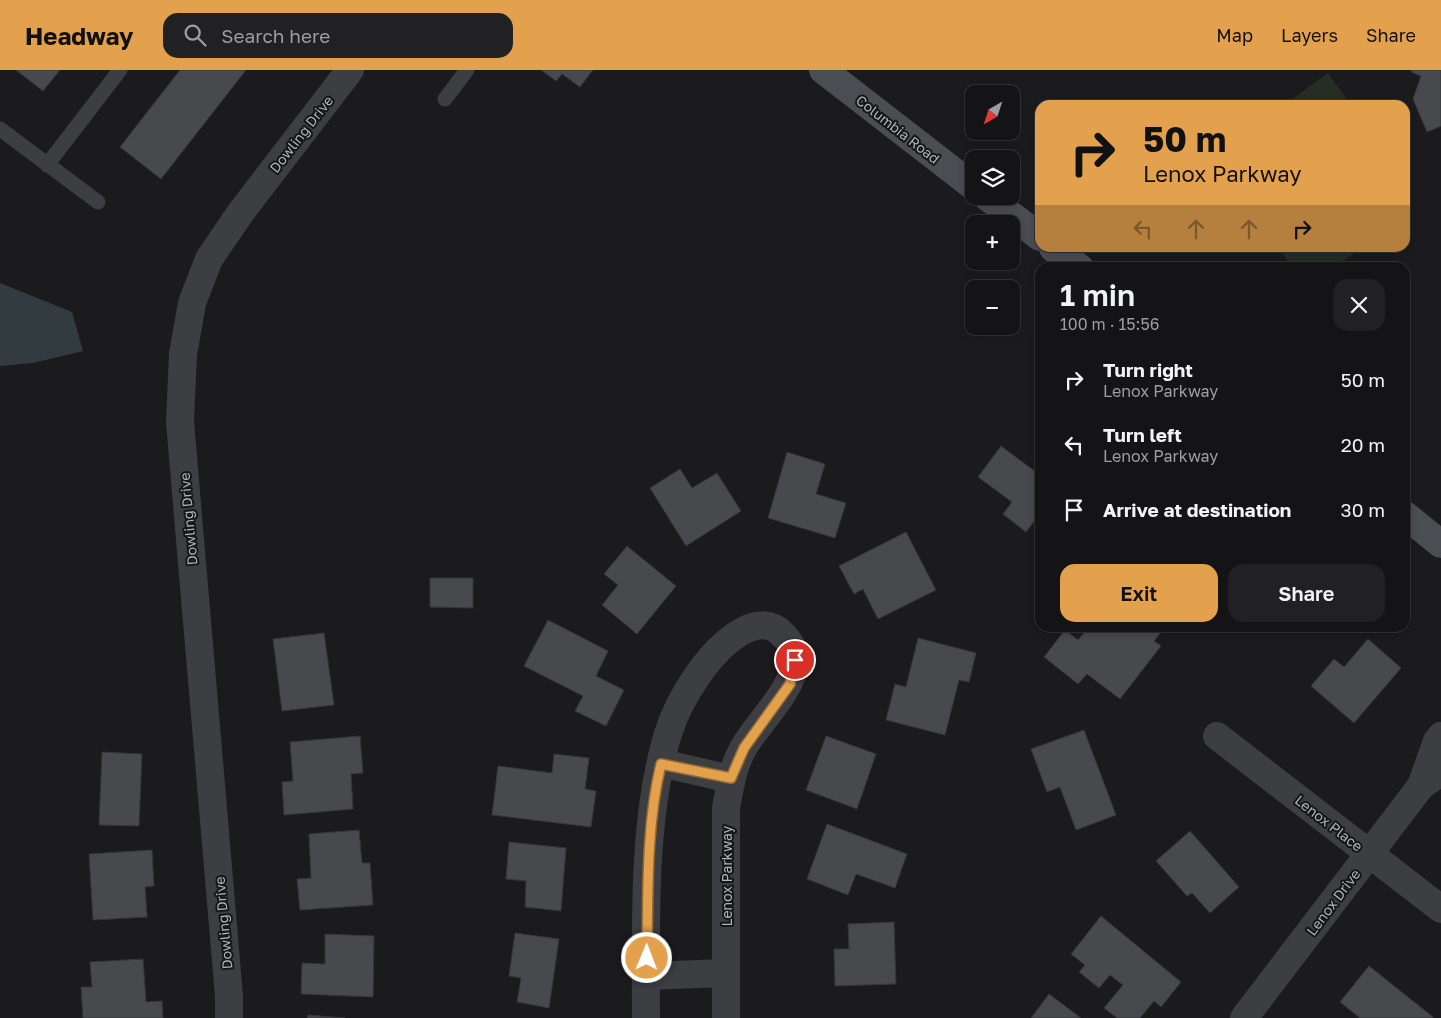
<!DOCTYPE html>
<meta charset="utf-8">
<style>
:root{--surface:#141416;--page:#212123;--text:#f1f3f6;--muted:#9d9ea1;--line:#333335;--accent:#e3a14d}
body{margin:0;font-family:"Golos Text",sans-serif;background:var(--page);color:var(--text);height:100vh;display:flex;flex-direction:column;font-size:19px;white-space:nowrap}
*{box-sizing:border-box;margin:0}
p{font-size:16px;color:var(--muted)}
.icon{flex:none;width:28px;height:28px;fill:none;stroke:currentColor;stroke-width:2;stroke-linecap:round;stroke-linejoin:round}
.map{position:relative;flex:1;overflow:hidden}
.sheet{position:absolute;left:1035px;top:192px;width:375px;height:370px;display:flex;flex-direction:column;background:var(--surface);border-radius:15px;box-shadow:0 2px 8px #0003,0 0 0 1px var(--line)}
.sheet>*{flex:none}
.top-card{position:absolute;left:1035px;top:30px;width:375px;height:152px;border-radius:15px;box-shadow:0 2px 8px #0003,0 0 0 1px var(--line);background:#e3a14d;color:#111;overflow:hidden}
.needle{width:32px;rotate:219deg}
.fabs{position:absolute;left:965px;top:15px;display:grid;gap:10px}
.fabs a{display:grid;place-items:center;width:55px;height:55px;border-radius:10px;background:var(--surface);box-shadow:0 2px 8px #0003,0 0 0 1px var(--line);font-size:25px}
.pin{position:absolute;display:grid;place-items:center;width:42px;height:42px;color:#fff;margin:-21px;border:2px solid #fff;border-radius:50%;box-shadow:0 1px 5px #0007}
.me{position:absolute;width:55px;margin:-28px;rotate:1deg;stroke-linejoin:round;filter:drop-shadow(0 0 4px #0008)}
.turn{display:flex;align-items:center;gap:18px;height:105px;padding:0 25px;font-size:22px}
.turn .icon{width:65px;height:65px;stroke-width:2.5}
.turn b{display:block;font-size:35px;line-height:42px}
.lanes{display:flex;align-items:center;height:48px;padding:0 25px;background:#0003;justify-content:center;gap:25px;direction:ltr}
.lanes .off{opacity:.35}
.round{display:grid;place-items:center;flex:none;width:52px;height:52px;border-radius:15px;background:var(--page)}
.overview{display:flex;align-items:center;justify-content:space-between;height:85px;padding:0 25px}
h1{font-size:30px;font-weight:600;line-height:38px}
.button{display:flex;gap:10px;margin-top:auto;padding:10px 25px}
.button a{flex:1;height:58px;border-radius:15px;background:var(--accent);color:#111;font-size:20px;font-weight:600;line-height:58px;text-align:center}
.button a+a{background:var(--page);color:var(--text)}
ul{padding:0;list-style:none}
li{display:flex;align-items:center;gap:15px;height:65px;padding:0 25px}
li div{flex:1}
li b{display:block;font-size:19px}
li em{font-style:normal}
header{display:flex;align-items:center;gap:30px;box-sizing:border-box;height:70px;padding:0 25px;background:var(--accent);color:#111}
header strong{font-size:24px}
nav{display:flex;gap:28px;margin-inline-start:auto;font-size:18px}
.search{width:350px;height:45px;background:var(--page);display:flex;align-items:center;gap:12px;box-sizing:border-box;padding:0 18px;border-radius:15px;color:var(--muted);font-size:19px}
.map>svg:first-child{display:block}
</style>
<header>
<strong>Headway</strong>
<div class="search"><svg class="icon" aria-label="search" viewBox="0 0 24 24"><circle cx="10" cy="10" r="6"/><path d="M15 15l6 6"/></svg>Search here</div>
<nav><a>Map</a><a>Layers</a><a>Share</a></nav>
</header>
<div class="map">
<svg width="1441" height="948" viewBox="0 0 1441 948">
<rect width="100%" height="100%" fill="#1b1b1d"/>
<path fill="#252d25" d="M1328,3L1351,35H1284Z
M1278,178H1361L1333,198L1293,197Z"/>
<path fill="#323b40" d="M0,213L72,242L83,281L33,293L0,296Z"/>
<path fill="#48494d" stroke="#353639" d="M16,0H60L43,21Z
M180,0H246L161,109L120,77Z
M541,0H593L580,17L562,4L556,11Z
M1412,0H1441V56L1427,62L1413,29L1421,6L1411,2Z
M1001,376L1040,405V453L1035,450L1026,462L1003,444L1012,432L978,407Z
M787,382L825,394L816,424L846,433L835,468L768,448Z
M680,399L692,418L717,403L741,441L686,476L650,418Z
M906,462L936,520L878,549L863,519L854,524L839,496Z
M627,476L676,516L637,564L602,535L618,515L604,504Z
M430,508H473V538L430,537Z
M548,550L608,581L596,606L624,620L606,656L575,641L583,626L524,596Z
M1088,558H1105L1108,559L1109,558H1164L1154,571L1161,576L1120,629L1087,604L1078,614L1044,587L1065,560L1078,570Z
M324,563L334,635L282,641L273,569Z
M918,568L976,583L969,612L959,610L945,665L886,650L895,614L906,617Z
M1368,569L1401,598L1354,653L1311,616L1334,589L1344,597Z
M1084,660L1116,745L1076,760L1060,717L1047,722L1031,679Z
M360,666L363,703L351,704L353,739L284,745L282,712L293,711L290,672Z
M826,666L876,684L857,739L806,720Z
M102,682L142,684L139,756L99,755Z
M554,684L589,688L585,719L596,721L591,757L492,745L498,696L552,703Z
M827,754L907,784L895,818L856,804L848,825L807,809Z
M359,760L362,793H370L373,835L300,840L297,809L311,808L309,764Z
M1190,761L1239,817L1210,843L1192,823L1187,826L1156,791Z
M509,772L566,778L561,841L525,837L526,811L506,809Z
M152,780L154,816L145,817L147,847L93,850L89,784Z
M1101,846L1181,912L1161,937L1154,931L1140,948H1117L1104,938L1123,915L1110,905L1099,918L1079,902L1085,895L1071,884Z
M894,852L896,914L835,916L834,879H849L848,854Z
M515,863L559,869L549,938L517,932L521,908L509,906Z
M325,864L374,866L373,927L301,924L302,893L325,894Z
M143,889L146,932L162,931L163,948H83L81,917H92L90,892Z
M1369,896L1433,947V948H1360L1340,932Z
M1049,924L1081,948H1031Z
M308,945L345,948H307Z"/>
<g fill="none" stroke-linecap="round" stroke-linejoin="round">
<path stroke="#3c3e42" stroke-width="15" d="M445,29L467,0
M0,59L98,132
M47,95L120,0"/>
<path stroke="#3c3e42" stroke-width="28" d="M1217,666L1441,839
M661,693L731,709
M1421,716L1437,671L1441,666
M646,906L725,903
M229,948V926L180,352L183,284L192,233L209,189L241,142L350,0
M646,948C646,858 642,753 667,667C678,629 712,574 749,558C759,554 771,554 780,562C789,570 795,578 795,590C794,620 759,651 744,677C733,695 730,717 726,738V948
M1244,948L1421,716L1441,702"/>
<path stroke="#4a4d52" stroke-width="28" d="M823,0L974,117
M986,126L1040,167
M1053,178L1080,198
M1405,445L1441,474"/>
</g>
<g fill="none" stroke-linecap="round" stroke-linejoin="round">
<g stroke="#946932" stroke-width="12">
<path id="route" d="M647,888C648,823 646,756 661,694L731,708L744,678L790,614L795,590"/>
</g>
<use href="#route" stroke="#e3a14d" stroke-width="9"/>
</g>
<g text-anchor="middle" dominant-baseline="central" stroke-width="4" stroke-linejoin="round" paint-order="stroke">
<g font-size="14" fill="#afb4bb" stroke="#161618">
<text transform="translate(898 59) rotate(38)">Columbia Road</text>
<text transform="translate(301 64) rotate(-52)">Dowling Drive</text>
<text transform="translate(188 449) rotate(-95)">Dowling Drive</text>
<text transform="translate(1329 753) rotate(38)">Lenox Place</text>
<text transform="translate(726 806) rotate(-90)">Lenox Parkway</text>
<text transform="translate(1333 832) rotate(-53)">Lenox Drive</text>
<text transform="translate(223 853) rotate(-95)">Dowling Drive</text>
</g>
</g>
</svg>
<div class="fabs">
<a><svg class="needle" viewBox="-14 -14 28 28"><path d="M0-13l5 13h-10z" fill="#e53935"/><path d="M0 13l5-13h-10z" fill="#9d9ea1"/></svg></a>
<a><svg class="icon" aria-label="layers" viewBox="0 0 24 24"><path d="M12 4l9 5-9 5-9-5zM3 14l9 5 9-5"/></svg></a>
<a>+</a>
<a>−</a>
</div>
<div class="pin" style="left:795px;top:590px;background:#d93025"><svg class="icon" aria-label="arrive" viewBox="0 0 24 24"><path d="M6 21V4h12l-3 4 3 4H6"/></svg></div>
<svg class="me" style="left:647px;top:888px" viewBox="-20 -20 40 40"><circle r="17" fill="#e3a14d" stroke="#fff" stroke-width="3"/><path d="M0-11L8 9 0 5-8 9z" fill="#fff"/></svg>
<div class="top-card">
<div class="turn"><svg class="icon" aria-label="right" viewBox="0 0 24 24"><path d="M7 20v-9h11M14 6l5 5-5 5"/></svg><div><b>50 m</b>Lenox Parkway</div></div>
<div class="lanes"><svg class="icon off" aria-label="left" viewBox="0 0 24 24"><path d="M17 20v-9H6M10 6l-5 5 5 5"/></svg><svg class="icon off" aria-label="ahead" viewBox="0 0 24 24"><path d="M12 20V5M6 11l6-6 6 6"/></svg><svg class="icon off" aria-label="ahead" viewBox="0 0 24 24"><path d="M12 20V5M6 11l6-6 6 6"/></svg><svg class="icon" aria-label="right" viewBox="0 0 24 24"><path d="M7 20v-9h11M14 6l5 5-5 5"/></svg></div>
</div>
<section class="sheet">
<div class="overview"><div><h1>1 min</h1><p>100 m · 15:56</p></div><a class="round"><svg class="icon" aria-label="close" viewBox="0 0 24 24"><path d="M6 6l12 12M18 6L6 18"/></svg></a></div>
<ul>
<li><svg class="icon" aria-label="right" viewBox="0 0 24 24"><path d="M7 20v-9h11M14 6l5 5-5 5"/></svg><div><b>Turn right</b><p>Lenox Parkway</p></div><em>50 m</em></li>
<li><svg class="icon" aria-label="left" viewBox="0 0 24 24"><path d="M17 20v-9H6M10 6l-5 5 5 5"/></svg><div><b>Turn left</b><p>Lenox Parkway</p></div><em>20 m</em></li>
<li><svg class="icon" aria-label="arrive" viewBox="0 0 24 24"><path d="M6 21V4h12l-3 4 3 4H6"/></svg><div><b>Arrive at destination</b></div><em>30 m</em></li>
</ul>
<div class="button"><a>Exit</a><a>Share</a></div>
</section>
</div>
